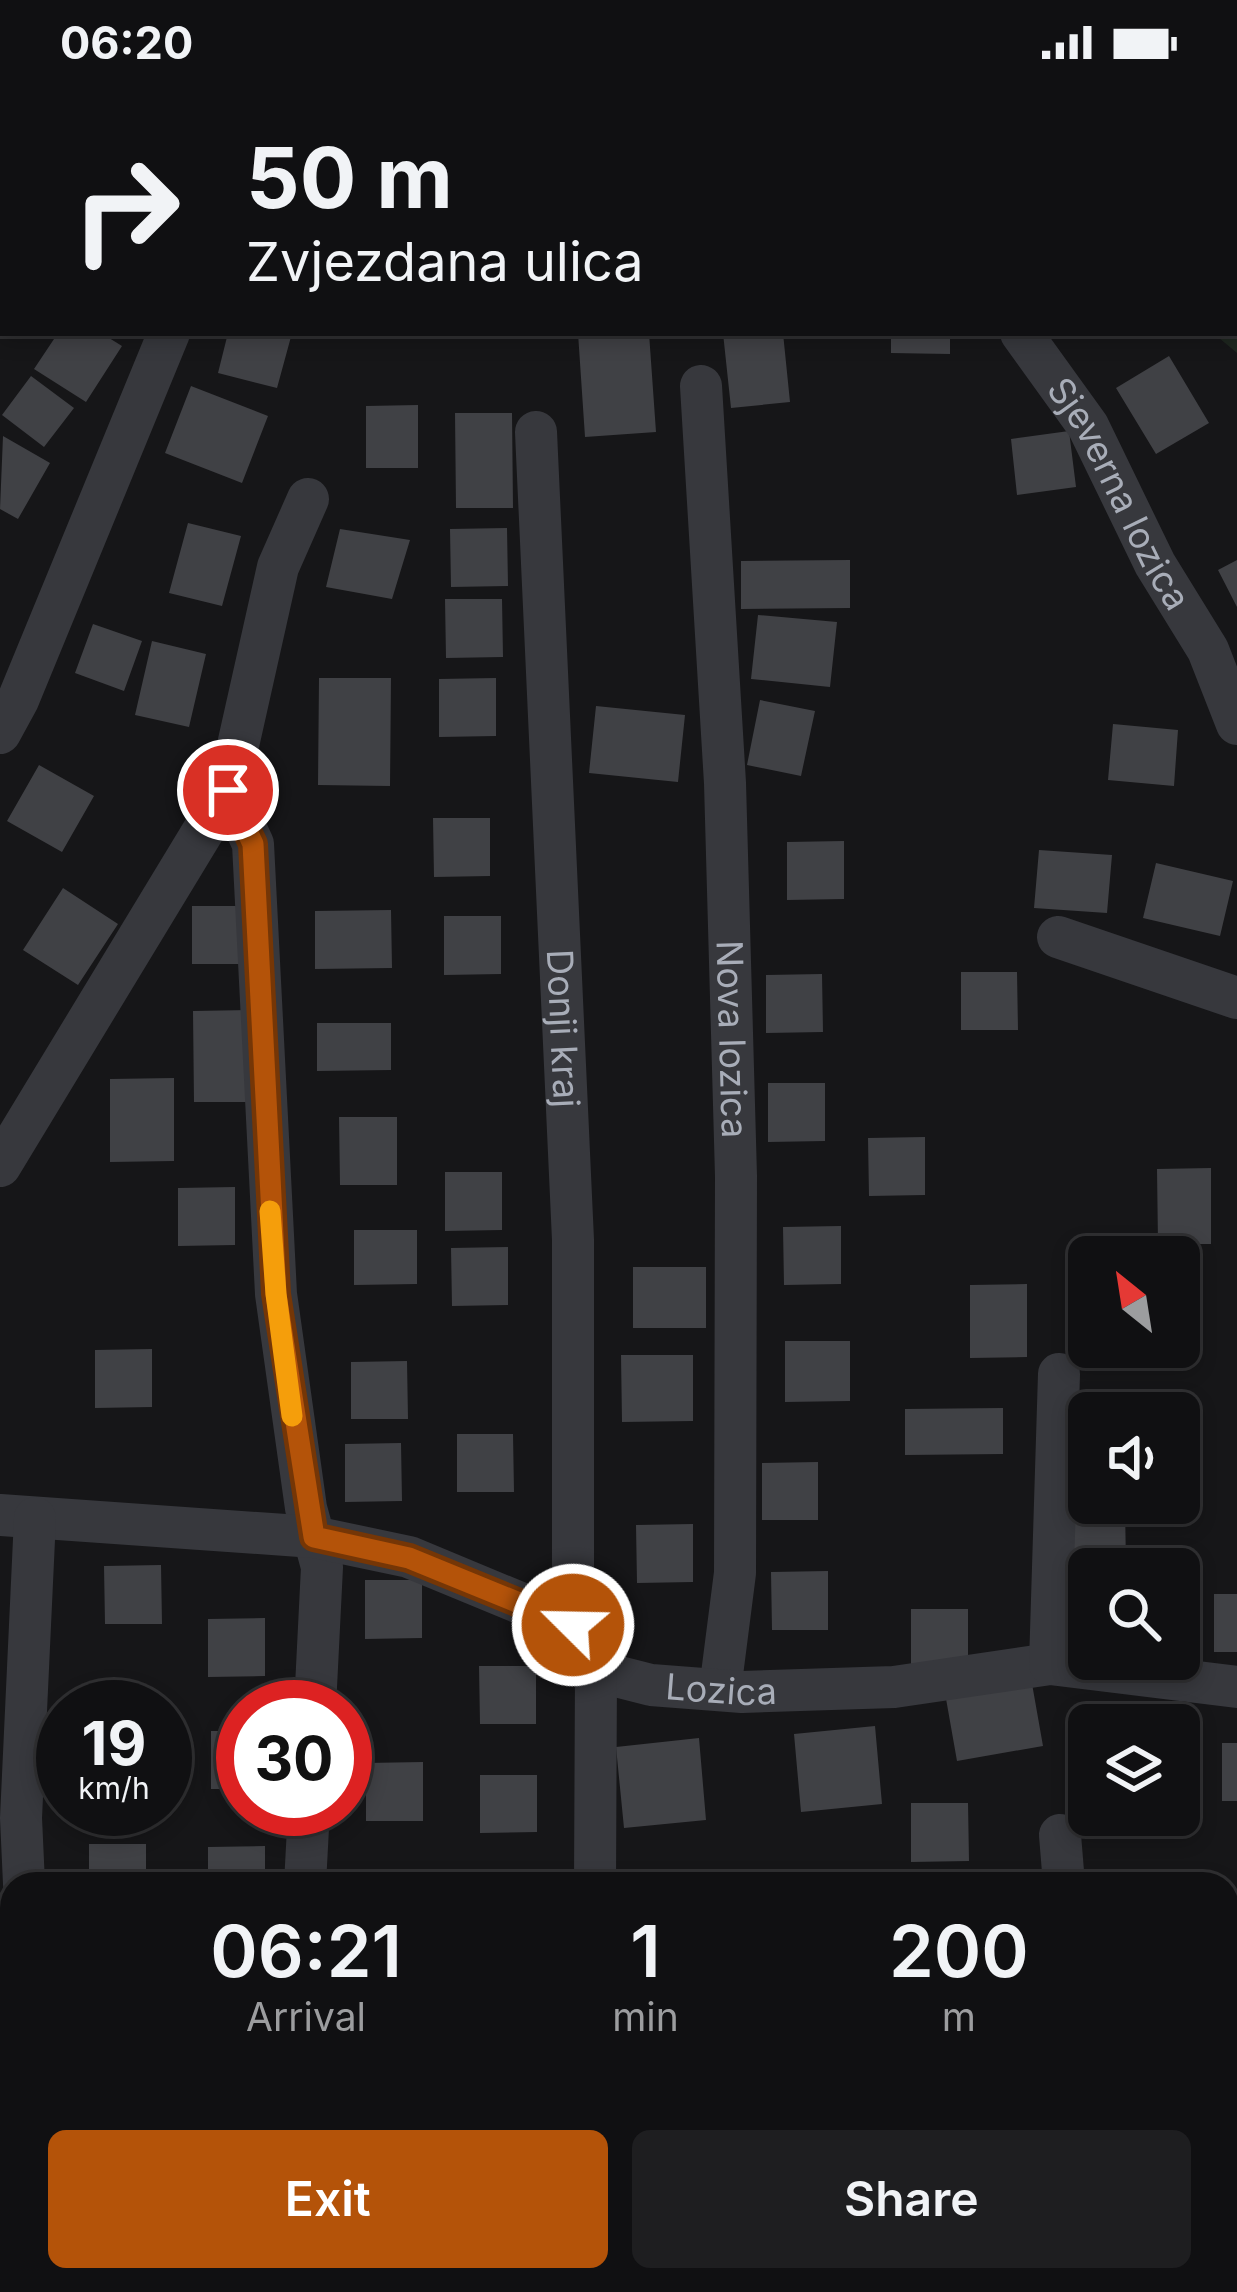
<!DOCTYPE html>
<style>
:root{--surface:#101012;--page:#1e1e20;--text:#f1f3f6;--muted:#9c9d9f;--line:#303032;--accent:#b45309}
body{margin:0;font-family:Inter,sans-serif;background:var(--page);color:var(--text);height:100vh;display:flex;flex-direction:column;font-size:45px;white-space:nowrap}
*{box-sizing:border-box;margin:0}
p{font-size:39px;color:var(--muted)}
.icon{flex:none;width:66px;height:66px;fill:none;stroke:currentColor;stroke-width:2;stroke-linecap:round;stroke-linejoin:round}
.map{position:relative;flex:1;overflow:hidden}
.details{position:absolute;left:0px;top:1788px;width:1239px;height:420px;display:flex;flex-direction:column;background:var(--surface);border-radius:36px 36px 0 0;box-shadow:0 6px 18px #0003,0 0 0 3px var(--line)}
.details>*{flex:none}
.guide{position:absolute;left:0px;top:0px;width:1239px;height:252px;box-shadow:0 6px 18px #0003,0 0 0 3px var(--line);background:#101012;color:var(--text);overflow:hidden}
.needle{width:78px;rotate:330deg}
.fabs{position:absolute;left:1068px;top:1152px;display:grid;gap:24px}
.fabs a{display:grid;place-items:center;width:132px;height:132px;border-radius:18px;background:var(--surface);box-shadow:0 6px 18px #0003,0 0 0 3px var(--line);font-size:60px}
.speed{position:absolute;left:36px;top:1596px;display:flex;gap:24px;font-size:60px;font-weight:700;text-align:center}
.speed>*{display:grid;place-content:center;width:156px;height:156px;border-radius:50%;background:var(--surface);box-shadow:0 6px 18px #0003,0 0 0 3px var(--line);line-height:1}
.speed small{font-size:30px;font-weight:400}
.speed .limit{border:18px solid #d22;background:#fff;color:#111}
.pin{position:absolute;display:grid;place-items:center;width:102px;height:102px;color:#fff;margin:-51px;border:6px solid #fff;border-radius:50%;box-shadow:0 3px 12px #0007}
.me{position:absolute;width:132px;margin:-66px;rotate:293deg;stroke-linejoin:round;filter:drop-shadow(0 0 9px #0008)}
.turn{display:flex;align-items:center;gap:42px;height:252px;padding:0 48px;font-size:54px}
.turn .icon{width:156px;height:156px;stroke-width:2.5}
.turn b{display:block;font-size:84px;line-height:102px}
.eta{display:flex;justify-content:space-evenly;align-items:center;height:204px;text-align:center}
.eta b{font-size:72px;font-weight:600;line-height:84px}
.action{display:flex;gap:24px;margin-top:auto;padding:24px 48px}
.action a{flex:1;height:138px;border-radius:18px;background:var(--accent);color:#fff;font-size:48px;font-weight:600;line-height:138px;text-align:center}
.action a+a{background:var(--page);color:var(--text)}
.status{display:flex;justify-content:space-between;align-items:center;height:84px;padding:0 60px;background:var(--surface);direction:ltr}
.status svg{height:33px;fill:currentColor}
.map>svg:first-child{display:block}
</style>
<div class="status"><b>06:20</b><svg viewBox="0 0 49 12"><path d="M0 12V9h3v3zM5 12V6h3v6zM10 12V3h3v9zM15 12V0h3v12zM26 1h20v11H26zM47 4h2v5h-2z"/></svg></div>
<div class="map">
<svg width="1237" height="2208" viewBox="0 0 1237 2208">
<rect width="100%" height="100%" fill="#161618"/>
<path fill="#1e261f" d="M681,0H1237V269L1213,249H1236V3Z"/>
<path fill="#404145" d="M58,249H101L122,262L86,318L34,285Z
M228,249H292L277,304L218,289Z
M578,249H649L656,348L585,353Z
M723,249H783L790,318L731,324Z
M891,249H950V270L891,269Z
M1169,272L1209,339L1156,370L1116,304Z
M31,292L74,324L44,363L2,331Z
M191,302L268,332L242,399L165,369Z
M418,321V384H366V322Z
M455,329H512L513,424H456Z
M1069,347L1076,403L1017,411L1011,355Z
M3,352L50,379L18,435L0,425Z
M188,439L241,452L222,522L169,509Z
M507,444L508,502L451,503L450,445Z
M340,445L410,456L392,515L326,503Z
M850,476V524L741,525V477Z
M1237,476V523L1218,486Z
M445,515H502L503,573L446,574Z
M758,531L837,538L830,603L751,595Z
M93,540L142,557L124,607L75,589Z
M152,557L206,570L189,643L135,631Z
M319,594H391L390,702L318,701Z
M496,594V652L439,653V595Z
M760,616L815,627L801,692L747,681Z
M596,622L685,631L678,698L589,689Z
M1113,640L1178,646L1174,702L1108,696Z
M39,681L94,712L62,768L7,737Z
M433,734H490V792L434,793Z
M844,757V815L787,816V758Z
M1039,766L1112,771L1107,829L1034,824Z
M1156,779L1233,797L1220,852L1143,834Z
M63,804L118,840L78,901L23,866Z
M192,822H249V880H192Z
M391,826L392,884L315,885V827Z
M444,832H501V890L444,891Z
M961,888H1017L1018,946H961Z
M822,890L823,948L766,949V891Z
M250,926V1018H194L193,927Z
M317,939H391V986L317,987Z
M174,994V1077L110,1078V995Z
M768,999H825V1057L768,1058Z
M339,1033H397V1101H340Z
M925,1053V1111L869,1112L868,1054Z
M1211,1084V1160H1158L1157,1085Z
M445,1088H502V1146L445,1147Z
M235,1103V1161L178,1162V1104Z
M841,1142V1200L784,1201L783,1143Z
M354,1146H417V1200L354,1201Z
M508,1163V1221L452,1222L451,1164Z
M633,1183H706V1244H633Z
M1027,1200V1273L970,1274V1201Z
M1082,1227H1089V1263H1139V1285H1082Z
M785,1257H850V1317L785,1318Z
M152,1265V1323L95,1324V1266Z
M621,1271H693V1337L622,1338Z
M407,1277L408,1335H351V1278Z
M1003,1324V1370L905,1371V1325Z
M457,1350H513L514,1408H457Z
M401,1359L402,1417L345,1418V1360Z
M818,1378V1436H762V1379Z
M1125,1423L1126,1481L1069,1482L1068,1424Z
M693,1440V1498L637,1499L636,1441Z
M161,1481L162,1540H105L104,1482Z
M828,1487V1546H772L771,1488Z
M365,1496H422V1554L365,1555Z
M1214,1510H1237V1568H1214Z
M911,1525H968V1583H911Z
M265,1534V1592L208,1593V1535Z
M479,1582H536V1640H480Z
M1031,1594L1043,1662L957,1677L945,1609Z
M1127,1626H1184V1683H1179V1641H1127Z
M875,1642L882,1720L801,1728L794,1650Z
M211,1647H243V1705H211Z
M699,1654L706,1736L624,1744L616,1663Z
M1222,1659H1237V1717H1222Z
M423,1678V1737H366V1679Z
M480,1691H537V1748L480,1749Z
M911,1719H968L969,1777L911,1778Z
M89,1760H146V1800H89Z
M265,1762V1800H208V1763Z
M365,2196H437V2208H365Z
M802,2196H858V2208H802Z
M863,2196H920V2207L863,2208Z
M988,2199V2208H931V2200Z
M1053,2200V2208H996V2201Z"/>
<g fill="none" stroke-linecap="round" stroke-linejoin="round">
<g stroke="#37383d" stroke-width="42">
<path d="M269,3V0"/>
<path id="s1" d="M1021,249L1088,342L1155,480L1208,566L1237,640"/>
<path id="s2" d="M701,302L725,699L736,1092L735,1489L720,1606"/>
<path id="s3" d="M536,348L573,1156V1541"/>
<path d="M0,649L18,616L169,249"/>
<path d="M228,706L253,760L276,1210L306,1424L322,1483L315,1623"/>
<path d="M1058,853L1237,914"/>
<path d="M0,1082L228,706L278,483L308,415"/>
<path id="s4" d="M0,1431L314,1453L409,1473L573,1541L596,1587L651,1601L742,1608L894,1603L1050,1580L1237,1603"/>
<path d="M1050,1580L1059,1290"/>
<path d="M1060,1751L1064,1800"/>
<path d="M24,1800L21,1734L35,1434"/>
<path d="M305,1800L309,1725"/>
<path d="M595,1800L596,1587"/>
<path d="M606,2196V2208"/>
<path d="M285,2208L286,2196"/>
<path d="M1088,2208L1089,2196"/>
</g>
</g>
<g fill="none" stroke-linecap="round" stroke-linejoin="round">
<g stroke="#753606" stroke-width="30">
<path id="route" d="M228,706L253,760L276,1210L314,1453L409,1474L573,1541"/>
</g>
<use href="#route" stroke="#b45309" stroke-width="21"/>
<path stroke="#f59e0b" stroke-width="21" d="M270,1127L276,1210L292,1332"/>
</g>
<g text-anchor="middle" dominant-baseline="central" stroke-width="10" stroke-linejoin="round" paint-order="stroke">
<g font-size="36" fill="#a8adb8" stroke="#111113">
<text stroke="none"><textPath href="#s1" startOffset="189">Sjeverna lozica</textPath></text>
<text stroke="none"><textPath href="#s3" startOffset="597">Donji kraj</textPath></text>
<text stroke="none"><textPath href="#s2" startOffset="654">Nova lozica</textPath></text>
<text stroke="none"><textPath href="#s4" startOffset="768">Lozica</textPath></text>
</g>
</g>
</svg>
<div class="fabs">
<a><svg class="needle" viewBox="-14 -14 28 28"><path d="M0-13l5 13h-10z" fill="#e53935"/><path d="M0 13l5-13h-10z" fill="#9c9d9f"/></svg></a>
<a><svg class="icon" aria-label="sound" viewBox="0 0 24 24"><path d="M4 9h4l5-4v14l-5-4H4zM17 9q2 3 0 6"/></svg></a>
<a><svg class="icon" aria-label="search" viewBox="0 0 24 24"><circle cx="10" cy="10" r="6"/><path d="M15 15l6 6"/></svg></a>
<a><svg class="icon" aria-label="layers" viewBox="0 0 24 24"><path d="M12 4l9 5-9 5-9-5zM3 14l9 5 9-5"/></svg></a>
</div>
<div class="speed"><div>19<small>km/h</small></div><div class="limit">30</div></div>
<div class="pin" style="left:228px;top:706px;background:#d93025"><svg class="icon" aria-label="arrive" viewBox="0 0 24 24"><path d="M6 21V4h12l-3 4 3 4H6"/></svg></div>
<svg class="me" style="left:573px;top:1541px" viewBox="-20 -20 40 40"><circle r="17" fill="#b45309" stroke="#fff" stroke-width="3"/><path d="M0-11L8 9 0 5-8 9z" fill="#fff"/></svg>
<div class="guide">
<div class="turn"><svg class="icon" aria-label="right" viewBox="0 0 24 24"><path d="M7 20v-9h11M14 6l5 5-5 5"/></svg><div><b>50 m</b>Zvjezdana ulica</div></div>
</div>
<section class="details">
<div class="eta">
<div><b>06:21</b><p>Arrival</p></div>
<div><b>1</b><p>min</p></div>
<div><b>200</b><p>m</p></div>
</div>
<div class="action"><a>Exit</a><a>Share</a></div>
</section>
</div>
